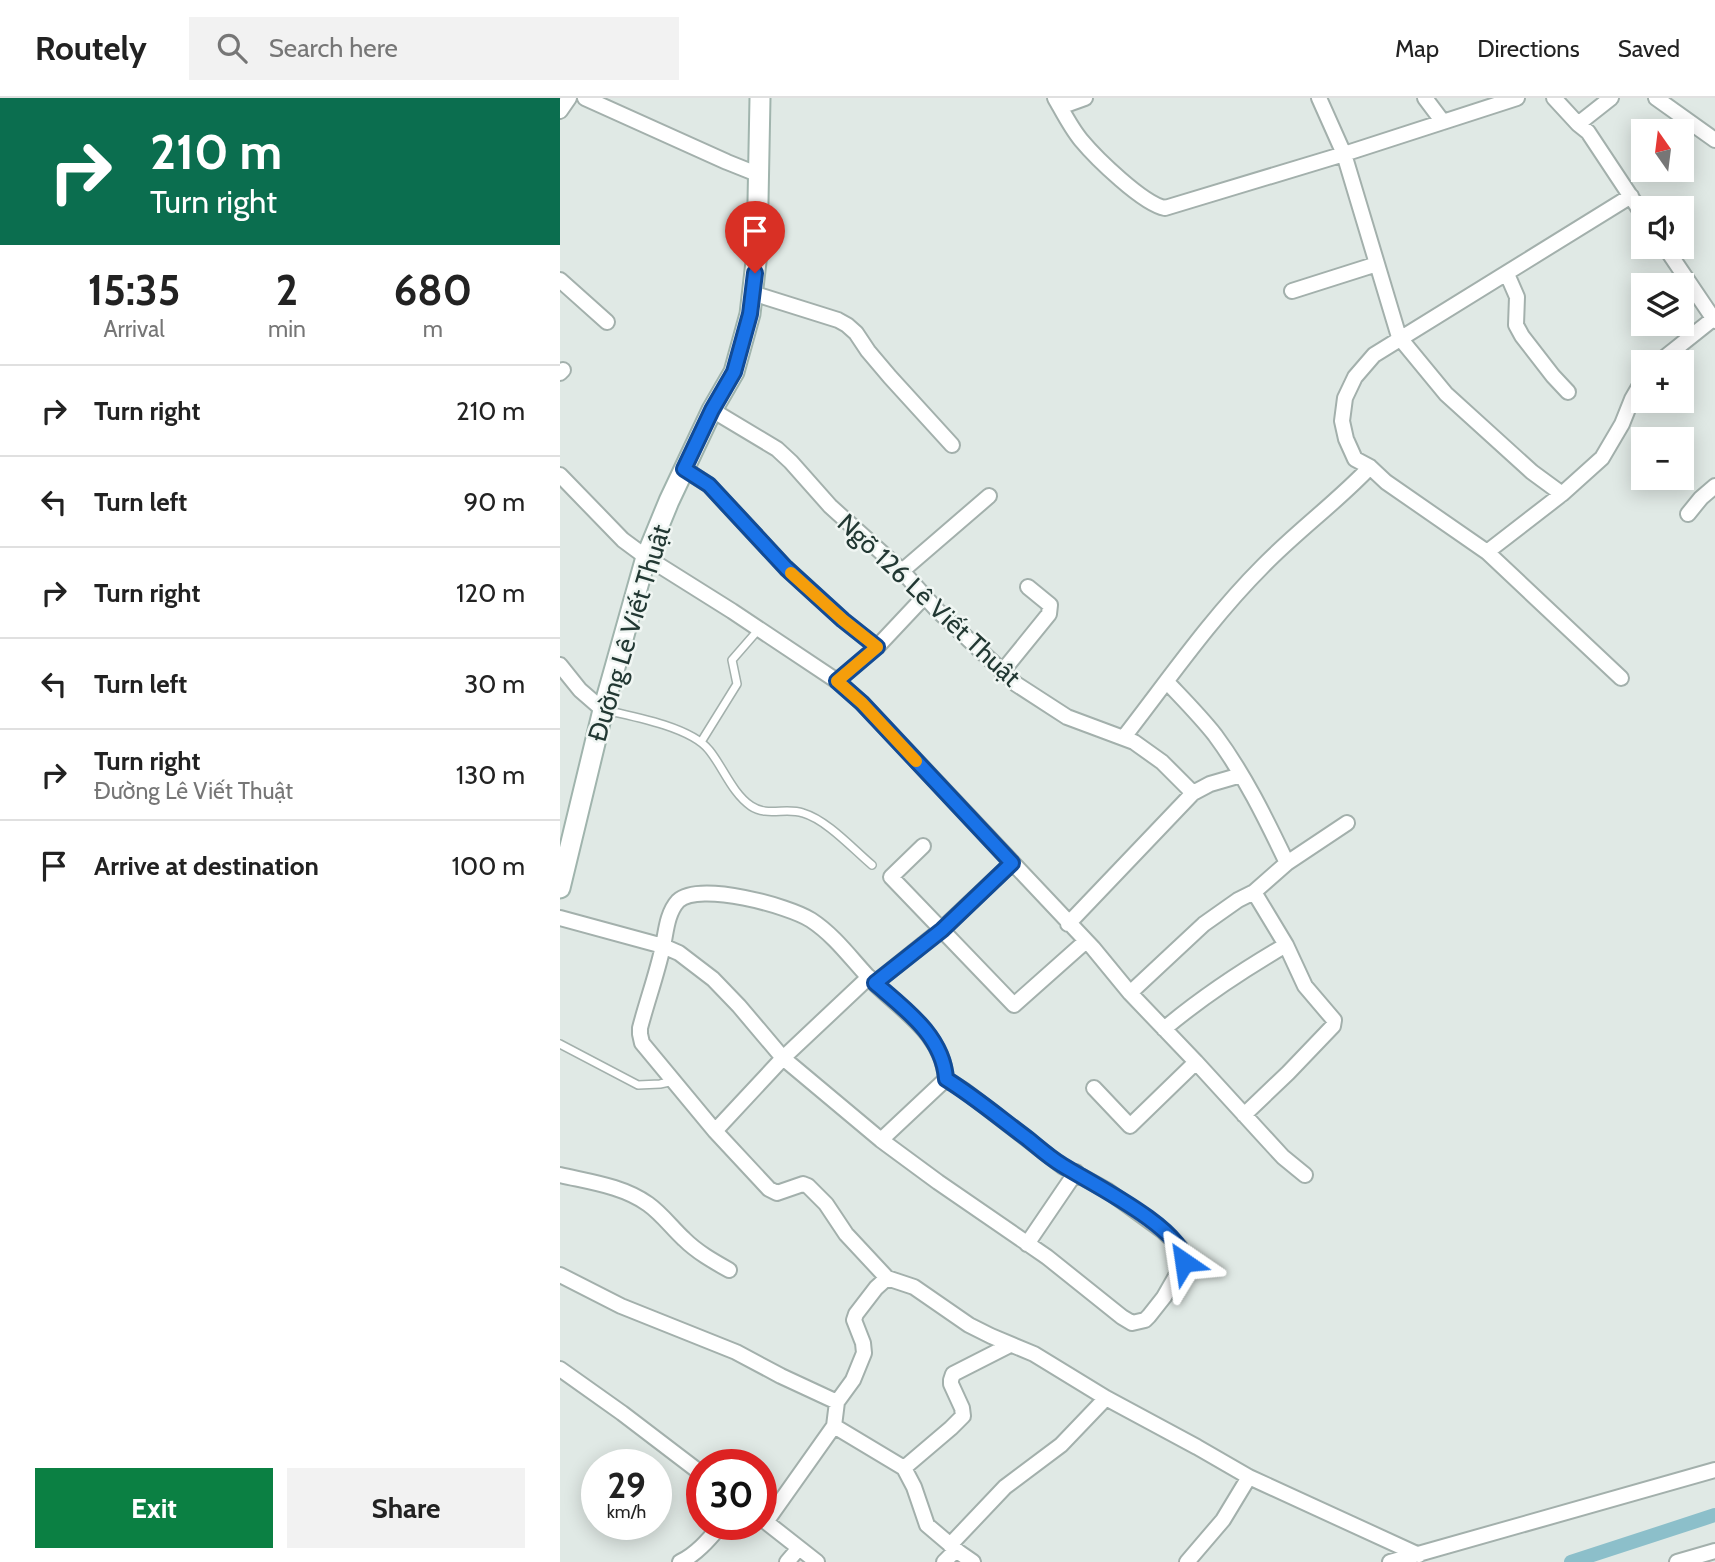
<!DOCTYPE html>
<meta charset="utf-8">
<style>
:root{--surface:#fff;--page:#f2f2f2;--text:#222;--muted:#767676;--line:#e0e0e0;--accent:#0b8043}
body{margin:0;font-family:Cabin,sans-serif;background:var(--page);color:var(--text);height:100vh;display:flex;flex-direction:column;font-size:26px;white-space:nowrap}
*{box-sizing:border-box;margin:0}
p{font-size:23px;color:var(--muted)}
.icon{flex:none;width:38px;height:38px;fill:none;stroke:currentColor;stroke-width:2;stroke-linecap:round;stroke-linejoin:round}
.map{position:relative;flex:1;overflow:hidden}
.sheet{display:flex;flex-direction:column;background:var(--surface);width:560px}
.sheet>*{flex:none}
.top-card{background:#0b6e4f;color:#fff;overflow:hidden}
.needle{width:46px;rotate:346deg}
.fabs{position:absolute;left:1071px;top:21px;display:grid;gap:14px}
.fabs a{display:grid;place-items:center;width:63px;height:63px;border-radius:0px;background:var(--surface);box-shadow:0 4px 18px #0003;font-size:35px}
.speed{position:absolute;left:21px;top:1351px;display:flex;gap:14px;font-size:35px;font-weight:700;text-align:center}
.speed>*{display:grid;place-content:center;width:91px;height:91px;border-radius:50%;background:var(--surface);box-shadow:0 4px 18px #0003;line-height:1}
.speed small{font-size:18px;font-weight:400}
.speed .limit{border:10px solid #d22;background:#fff;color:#111}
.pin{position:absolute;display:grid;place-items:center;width:60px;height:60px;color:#fff;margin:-72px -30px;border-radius:50% 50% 50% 0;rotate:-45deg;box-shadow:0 0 7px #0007}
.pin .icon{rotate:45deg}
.me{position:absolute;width:77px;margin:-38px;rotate:328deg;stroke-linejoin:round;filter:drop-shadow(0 0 5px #0008)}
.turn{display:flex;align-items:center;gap:24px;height:147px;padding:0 35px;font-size:32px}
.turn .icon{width:91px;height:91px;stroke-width:2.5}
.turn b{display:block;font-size:49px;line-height:60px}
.eta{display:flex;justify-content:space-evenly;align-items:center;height:119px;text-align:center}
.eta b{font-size:42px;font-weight:700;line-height:49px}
.primary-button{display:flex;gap:14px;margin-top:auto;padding:14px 35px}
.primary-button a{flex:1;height:80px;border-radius:0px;background:var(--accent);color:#fff;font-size:28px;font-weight:700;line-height:80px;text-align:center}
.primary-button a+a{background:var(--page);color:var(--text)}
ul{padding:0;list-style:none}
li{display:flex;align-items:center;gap:21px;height:91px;padding:0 35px;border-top:2px solid var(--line)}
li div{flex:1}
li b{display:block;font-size:26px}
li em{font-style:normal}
header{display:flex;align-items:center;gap:42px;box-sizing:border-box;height:98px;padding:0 35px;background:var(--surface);border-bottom:2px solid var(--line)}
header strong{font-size:33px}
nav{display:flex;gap:38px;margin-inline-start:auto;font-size:24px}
.search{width:490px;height:63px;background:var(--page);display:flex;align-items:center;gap:18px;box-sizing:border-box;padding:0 24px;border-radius:0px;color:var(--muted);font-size:26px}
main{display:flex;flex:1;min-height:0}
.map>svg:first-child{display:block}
</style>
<header>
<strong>Routely</strong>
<div class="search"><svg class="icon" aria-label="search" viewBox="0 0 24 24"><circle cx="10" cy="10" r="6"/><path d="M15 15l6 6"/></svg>Search here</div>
<nav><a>Map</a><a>Directions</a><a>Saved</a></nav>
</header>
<main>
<section class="sheet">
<div class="top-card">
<div class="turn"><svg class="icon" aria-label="right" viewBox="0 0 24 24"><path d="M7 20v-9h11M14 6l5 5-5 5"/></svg><div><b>210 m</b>Turn right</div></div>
</div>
<div class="eta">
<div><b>15:35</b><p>Arrival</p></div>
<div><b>2</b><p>min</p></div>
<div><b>680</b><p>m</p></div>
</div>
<ul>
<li><svg class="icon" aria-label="right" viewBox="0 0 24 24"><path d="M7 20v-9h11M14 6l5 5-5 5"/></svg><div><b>Turn right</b></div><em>210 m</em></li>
<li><svg class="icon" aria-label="left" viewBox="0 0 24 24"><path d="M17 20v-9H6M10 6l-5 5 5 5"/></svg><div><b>Turn left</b></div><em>90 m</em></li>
<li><svg class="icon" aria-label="right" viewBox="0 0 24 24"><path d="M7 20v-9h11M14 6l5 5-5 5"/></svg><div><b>Turn right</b></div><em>120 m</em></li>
<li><svg class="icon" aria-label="left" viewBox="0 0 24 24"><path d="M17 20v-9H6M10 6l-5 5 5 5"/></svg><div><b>Turn left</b></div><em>30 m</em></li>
<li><svg class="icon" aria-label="right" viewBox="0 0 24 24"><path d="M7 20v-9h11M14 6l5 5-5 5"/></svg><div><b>Turn right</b><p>Đường Lê Viết Thuật</p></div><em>130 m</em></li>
<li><svg class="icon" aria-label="arrive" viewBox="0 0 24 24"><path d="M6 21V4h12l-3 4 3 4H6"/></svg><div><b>Arrive at destination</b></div><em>100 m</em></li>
</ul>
<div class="primary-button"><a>Exit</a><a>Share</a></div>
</section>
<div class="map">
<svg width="1155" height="1464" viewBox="0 0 1155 1464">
<rect width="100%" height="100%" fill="#e0e9e5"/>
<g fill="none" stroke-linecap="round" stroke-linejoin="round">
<path stroke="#8cbfca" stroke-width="14" d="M1011,1464L1155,1417"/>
<g stroke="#a3b0ac" stroke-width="10">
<path id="service" d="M44,612C72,618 131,629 149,652C163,669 172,695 191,708C207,719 226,709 243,715C267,722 293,751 312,767
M141,644L177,586L172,562L199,531
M0,946L78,987L100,986L114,983"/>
</g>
<g stroke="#a3b0ac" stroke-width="18">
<path id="minor" d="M25,0L167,64L197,76
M495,0C503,14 511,30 521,42C536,60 583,106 605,110L784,56L957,0
M759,0L784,56L839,239L886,296L972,374L1002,396
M865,0L883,24
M994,0L1018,26L1028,34L1083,117
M1096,0L1155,42
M500,9L525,0
M0,13L9,0
M1018,26L1051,0
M1105,149L1155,223
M947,176L957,199L956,227L962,238L993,278L1008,294
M0,182L47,224
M732,193L817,166
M192,195L278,222L287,227L296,235L308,253L330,279L392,347
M1099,264L1153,221
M0,275L3,272
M152,312L217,351L231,364L270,408L342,473L377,512L456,586L507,619L574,644L602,664L633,695
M124,371L149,387L226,470L283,522L317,549
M0,377L63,442L86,459L172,513L277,583L302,605L533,850L570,895L636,964L700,1034L723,1059L745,1077
M1128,416L1141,400L1155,388
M927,454L1002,396L1042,360L1062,326L1072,301L1083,282
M342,473L429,398
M0,567L20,592L43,612
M442,574L489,516L490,507L468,489
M1061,580L927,454L826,384L810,369L795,361L786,341L782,323L785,300L795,279L814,257L1071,98
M277,583L317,549L364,499
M607,584C623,601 640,618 655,637C684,676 706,721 727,765
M564,639C609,581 651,520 703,468C737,433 777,404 810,369
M363,748L331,779L454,907L526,843
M0,820L103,848L119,855L153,881L179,908L223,960L321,1042L378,1084L487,1159L562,1219L572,1225L585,1222L589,1218L604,1199L624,1164V1159L620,1149L603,1133L548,1093L502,1068L405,993L386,981
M508,826L633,695L650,686L681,677
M315,885L381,832L452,765
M570,895L644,826L678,802L694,794L727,765L787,725
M604,931C642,899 683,872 726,847
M534,990L570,1028L636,964
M684,1017L728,975L773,928L774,922L745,888L726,847L694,794
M155,1033L223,960L309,879
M321,1042L386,981
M0,1077C30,1084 63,1088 88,1106C102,1116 112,1130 124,1141C137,1154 153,1163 169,1172
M467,1146L516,1074
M0,1177L61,1208L176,1254L221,1278L277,1304
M327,1180L286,1136L266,1106L248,1088L243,1086L217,1095L209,1091L155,1033L82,945L80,936V930C87,903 97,876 103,848C106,834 107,815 118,803C139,783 229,808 251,822C277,839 294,865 315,886C344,914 383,937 386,981
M0,1271L62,1315L142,1376
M274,1328L344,1370L354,1389L367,1427L400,1455L413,1464
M344,1370L391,1330L403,1318L402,1310L391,1286V1282L393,1276L450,1247
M201,1420L257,1464
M206,1424L274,1328L277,1304L293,1282L304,1255L303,1245L294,1222L296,1216L316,1190L327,1180L354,1189L409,1227L431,1238L474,1256L546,1300L637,1349L689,1379L859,1457
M390,1447L445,1389L501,1347L546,1300
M120,1464C137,1456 150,1440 162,1426
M227,1464L239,1450
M384,1464L396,1452
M627,1464L663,1422L689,1379
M830,1464L1155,1372
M1117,1464L1155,1453"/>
</g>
<g stroke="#a0b4ad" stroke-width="23">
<path id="secondary" d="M0,790L43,612L86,459L109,403L152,312L174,274L190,216L197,155L200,0"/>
</g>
<use href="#service" stroke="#fff" stroke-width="7"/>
<use href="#minor" stroke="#fff" stroke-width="14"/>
<use href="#secondary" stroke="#fff" stroke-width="19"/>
</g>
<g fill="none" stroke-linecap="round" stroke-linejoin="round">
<g stroke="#114b97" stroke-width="18">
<path id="route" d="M195,175L190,216L174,274L152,312L124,371L149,387L226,470L283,522L317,549L277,583L302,605L452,765L382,832L315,885C345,911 383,938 386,981C415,999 441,1021 468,1041C479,1050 490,1060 502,1067C527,1083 626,1132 624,1164"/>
</g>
<use href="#route" stroke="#1a73e8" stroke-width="12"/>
<path stroke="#f59e0b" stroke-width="12" d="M231,475L283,522L317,549L277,583L302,605L356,663"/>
</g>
<g text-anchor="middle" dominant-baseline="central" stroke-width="5" stroke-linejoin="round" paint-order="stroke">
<g font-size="26" fill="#223833" stroke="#f0f6f3">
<text transform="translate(369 502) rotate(43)">Ngõ 126 Lê Viết Thuật</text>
<text transform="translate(69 535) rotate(-73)">Đường Lê Viết Thuật</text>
</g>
</g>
</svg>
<div class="fabs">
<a><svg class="needle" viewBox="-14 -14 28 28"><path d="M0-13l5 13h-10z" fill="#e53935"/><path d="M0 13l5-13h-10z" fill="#767676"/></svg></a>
<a><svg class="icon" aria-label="sound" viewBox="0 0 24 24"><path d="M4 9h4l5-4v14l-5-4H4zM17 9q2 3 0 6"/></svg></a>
<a><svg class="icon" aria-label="layers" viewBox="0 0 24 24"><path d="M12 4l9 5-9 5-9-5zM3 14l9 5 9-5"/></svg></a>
<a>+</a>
<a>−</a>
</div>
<div class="speed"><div>29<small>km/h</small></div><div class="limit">30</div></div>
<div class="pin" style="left:195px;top:175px;background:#d93025"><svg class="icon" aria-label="arrive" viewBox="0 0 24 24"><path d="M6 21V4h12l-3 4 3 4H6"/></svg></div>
<svg class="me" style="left:624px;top:1164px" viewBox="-20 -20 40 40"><path d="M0-17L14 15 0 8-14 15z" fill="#1a73e8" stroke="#fff" stroke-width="4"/></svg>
</div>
</main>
